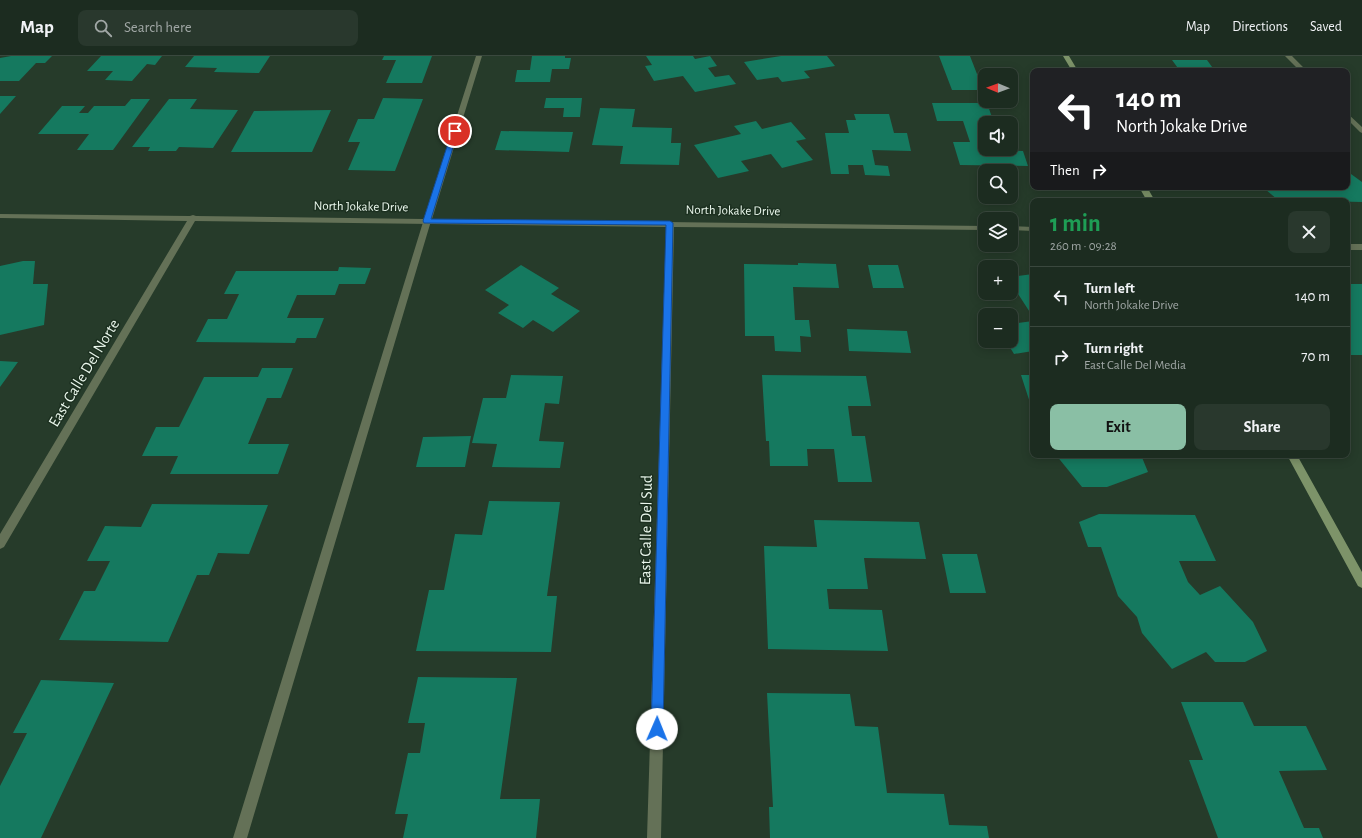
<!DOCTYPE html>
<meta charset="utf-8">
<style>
:root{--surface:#1c2c20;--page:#29382d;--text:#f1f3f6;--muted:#a0a7a5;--line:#3a483e;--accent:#8abfa5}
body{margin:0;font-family:"Alegreya Sans",sans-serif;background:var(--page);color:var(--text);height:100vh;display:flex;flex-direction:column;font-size:15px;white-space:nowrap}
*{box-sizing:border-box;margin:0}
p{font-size:13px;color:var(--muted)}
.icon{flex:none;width:22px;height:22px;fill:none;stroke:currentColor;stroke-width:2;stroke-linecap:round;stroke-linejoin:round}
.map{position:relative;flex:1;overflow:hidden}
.panel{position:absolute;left:1030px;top:142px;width:320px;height:260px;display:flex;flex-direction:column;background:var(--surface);border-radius:8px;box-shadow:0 2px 10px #0003,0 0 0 1px var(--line)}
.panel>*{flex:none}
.hud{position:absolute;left:1030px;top:12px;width:320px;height:122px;border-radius:8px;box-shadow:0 2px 10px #0003,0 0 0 1px var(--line);background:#202124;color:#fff;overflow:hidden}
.needle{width:26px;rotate:271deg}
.tools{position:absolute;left:978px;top:12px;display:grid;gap:8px}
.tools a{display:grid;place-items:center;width:40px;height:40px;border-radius:8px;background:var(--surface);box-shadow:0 2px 10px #0003,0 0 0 1px var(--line);font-size:20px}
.pin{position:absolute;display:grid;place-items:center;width:34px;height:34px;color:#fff;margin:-17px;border:2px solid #fff;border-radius:50%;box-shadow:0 1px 4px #0007}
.me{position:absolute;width:44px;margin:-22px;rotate:1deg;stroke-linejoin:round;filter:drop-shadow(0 0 3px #0008)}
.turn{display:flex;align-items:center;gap:14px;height:84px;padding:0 20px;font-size:18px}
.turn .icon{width:52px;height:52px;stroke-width:2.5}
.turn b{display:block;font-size:28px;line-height:34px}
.then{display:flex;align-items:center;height:38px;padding:0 20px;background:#0003;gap:8px;font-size:15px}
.round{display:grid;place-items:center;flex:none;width:42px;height:42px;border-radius:8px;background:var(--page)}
.summary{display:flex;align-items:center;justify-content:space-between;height:68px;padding:0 20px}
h1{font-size:24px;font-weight:700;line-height:30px;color:#1e9e55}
.button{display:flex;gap:8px;margin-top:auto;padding:8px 20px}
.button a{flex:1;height:46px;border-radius:8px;background:var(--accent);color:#111;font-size:16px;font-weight:700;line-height:46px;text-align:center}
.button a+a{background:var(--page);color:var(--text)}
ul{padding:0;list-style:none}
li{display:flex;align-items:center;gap:12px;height:60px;padding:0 20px;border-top:1px solid var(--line)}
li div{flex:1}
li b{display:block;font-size:15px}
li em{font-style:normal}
header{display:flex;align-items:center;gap:24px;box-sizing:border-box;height:56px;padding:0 20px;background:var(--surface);border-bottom:1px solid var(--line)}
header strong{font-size:19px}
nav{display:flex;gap:22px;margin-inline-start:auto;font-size:14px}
.search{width:280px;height:36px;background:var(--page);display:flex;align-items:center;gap:10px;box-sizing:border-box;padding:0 14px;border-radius:8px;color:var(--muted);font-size:15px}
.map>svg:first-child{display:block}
</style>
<header>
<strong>Map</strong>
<div class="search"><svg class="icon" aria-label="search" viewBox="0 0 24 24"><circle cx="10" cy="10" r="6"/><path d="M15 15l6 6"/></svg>Search here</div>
<nav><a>Map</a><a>Directions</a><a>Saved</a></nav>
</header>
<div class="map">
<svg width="1362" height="782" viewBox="0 0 1362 782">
<rect width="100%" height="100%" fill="#263b2a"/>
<path fill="#15795f" d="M11,0H52L45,7H36L19,25H0V2Z
M101,0H162L155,9L147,8L132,25L105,24L113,15H87Z
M194,0H270L259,17L214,16L217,12L185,11Z
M384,0H432L422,27H386L396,4H382Z
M532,0H565V2H571L569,13H552L550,26H515L517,14H530Z
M646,0H693L695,3L710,0L717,10L708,12L715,21L729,19L736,28L695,36L683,20L654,25L645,10L652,9Z
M781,0H827L835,10L804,15L810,22L782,26L778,21L757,24L744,6Z
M939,0H970L977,18H985V34H952Z
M1172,4H1207L1215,15H1180Z
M0,40H16L0,58Z
M383,42L423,43L395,115L348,114L360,86H348L358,63H374Z
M546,42H582L580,61H563L564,52H544Z
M131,43H150L113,94H77L89,78H38L62,50H85L79,57H88L94,50H125Z
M169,43H197L190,53L238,54L213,92L179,91L176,95H148L150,91H132Z
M932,47H987L994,67H985V93L1023,95L1028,110L960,109L953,86H970L963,65H937Z
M600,52L635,53L632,71L672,72L671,87H681L679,109L620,108L623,90L592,89Z
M331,54L312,96H231L254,55Z
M854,58H889L894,77H907L911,95L872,94L875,109L888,110L890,120L865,119L863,109H848L849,118H831L825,77H849L846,64H856Z
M756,65L762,73L791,66L806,83L796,85L813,104L782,112L771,98L741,105L749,115L718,122L694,89L741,78L734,70Z
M501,75L573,76L569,96L495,94Z
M1347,117L1351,118L1362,126V146L1278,144L1265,133L1233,132L1347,131Z
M23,205H35L33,228H48L44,269L0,279V210Z
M798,207L836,208L839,232L793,231L795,264H809L811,281L800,280L801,296L775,295L774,280H745L744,208L798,209Z
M521,209L559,232L551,238L580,255L553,276L533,264L523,272L498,257L509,249L485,234Z
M868,209H898L904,232H873Z
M339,211L371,212L365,228H339L335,239H297L287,262H324L316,282H297L295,287L196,286L208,263H227L239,238H224L236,215H338Z
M1033,218V261L1011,227V221Z
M1347,228H1362V299H1347Z
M1033,265V295L1014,298L1006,285H1011V268Z
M847,273L907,275L911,297L849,295Z
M0,305L18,306L0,331Z
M262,312H293L281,342H267L248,388H289L278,418H170L178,400H142L156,371H179L204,321H258Z
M511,319L563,320L559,348L545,347L539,385L564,386L560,412L492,411L497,388L472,387L483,342H506Z
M762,319L866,320L871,350H848L852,380H865L872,426H838L834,393H807L808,410H770L769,385H766Z
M1021,319H1033V356Z
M471,380L465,411H416L423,381Z
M1056,399H1141L1148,416L1107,431H1082Z
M489,445L560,446L547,540H557L551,596L416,595L429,534H444L455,478L482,479Z
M152,448L268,449L249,498L218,497L209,519H197L168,586L59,584L84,535H95L110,505H87L105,470L141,471Z
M1099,458L1195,459L1216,505H1179L1188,526L1200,539L1220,530L1253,566L1267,595L1245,606H1215L1206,596L1172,613L1142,577L1137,561L1118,540L1101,491H1088L1079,466Z
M814,464L919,466L926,503L864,502L868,533H827L829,553L882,554L888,595L768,593L764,490L817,491Z
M942,498H977L986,537H950Z
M418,621L517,622L500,743H540L536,782H403L408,758H395L408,697H420L425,667H408Z
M41,624L114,627L41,782H0V730L27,677H13Z
M767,637L850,638L855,670L878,671L887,737L944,738L949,769L987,770L989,782H770L769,751H773Z
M1181,646H1243L1254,670H1306L1327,714L1279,715L1304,772H1319L1323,782H1218L1189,704H1203Z"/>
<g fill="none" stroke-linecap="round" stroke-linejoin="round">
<path fill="#647157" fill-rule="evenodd" d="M1285,0H1292L1307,15H1300Z
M1347,57L1362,71V77L1360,76L1347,63Z
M424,163H430L431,165L247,782H233Z"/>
<path fill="#647157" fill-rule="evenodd" d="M476,0H482L432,163L985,170V174L674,171L661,782H647L666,171L195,165L4,491L0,493V478L187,165L0,162V158L190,160L193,159L196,160L424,163Z
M1011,170L1033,171V175L1011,174Z
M1347,188H1362V194H1347Z"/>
<path fill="#7d9369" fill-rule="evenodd" d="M1063,0H1069L1078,15H1072Z
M1139,131H1147L1155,145H1147Z
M1287,399H1297L1362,516V532L1358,530Z"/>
</g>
<path fill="#1a73e8" stroke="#114b97" d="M455,73L458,75L431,163L670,165L673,167L663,673L661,677L657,678L653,677L651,673L666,169L424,167L423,165L452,75Z"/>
<g text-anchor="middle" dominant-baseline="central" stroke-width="3" stroke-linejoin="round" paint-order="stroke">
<g font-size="13" fill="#ebf8ed" stroke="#1c3020">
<text transform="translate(361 151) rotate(1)">North Jokake Drive</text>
<text transform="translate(733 155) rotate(1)">North Jokake Drive</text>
</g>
<g font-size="16" fill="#ebf8ed" stroke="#1c3020">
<text transform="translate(84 317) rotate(-59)">East Calle Del Norte</text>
<text transform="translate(646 474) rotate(-89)">East Calle Del Sud</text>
</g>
</g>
</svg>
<div class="tools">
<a><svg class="needle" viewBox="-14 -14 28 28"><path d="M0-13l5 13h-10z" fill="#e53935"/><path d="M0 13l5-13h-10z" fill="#a0a7a5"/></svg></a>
<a><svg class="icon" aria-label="sound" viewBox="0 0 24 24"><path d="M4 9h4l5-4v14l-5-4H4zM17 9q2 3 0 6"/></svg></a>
<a><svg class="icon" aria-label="search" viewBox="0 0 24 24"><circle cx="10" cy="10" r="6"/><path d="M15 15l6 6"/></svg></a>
<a><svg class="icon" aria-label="layers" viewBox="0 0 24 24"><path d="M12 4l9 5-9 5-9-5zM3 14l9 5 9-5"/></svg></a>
<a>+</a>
<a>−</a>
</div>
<div class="pin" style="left:455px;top:75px;background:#d93025"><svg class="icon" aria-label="arrive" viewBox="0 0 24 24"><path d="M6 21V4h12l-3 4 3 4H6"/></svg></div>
<svg class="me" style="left:657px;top:673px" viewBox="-20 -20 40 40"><circle r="19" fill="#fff"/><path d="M0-13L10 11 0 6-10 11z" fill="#1a73e8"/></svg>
<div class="hud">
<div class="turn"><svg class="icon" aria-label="left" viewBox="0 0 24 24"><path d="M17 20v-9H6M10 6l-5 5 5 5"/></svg><div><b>140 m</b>North Jokake Drive</div></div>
<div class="then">Then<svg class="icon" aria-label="right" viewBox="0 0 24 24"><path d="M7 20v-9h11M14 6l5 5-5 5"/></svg></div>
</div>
<section class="panel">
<div class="summary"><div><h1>1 min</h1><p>260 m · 09:28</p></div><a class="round"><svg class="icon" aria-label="close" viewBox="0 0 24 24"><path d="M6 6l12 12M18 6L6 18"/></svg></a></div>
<ul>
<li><svg class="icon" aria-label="left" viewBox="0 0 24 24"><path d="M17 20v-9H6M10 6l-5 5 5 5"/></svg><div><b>Turn left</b><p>North Jokake Drive</p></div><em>140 m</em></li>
<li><svg class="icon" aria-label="right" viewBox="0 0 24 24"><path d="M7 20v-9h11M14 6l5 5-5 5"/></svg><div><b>Turn right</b><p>East Calle Del Media</p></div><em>70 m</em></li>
</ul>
<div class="button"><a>Exit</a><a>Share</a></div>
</section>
</div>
